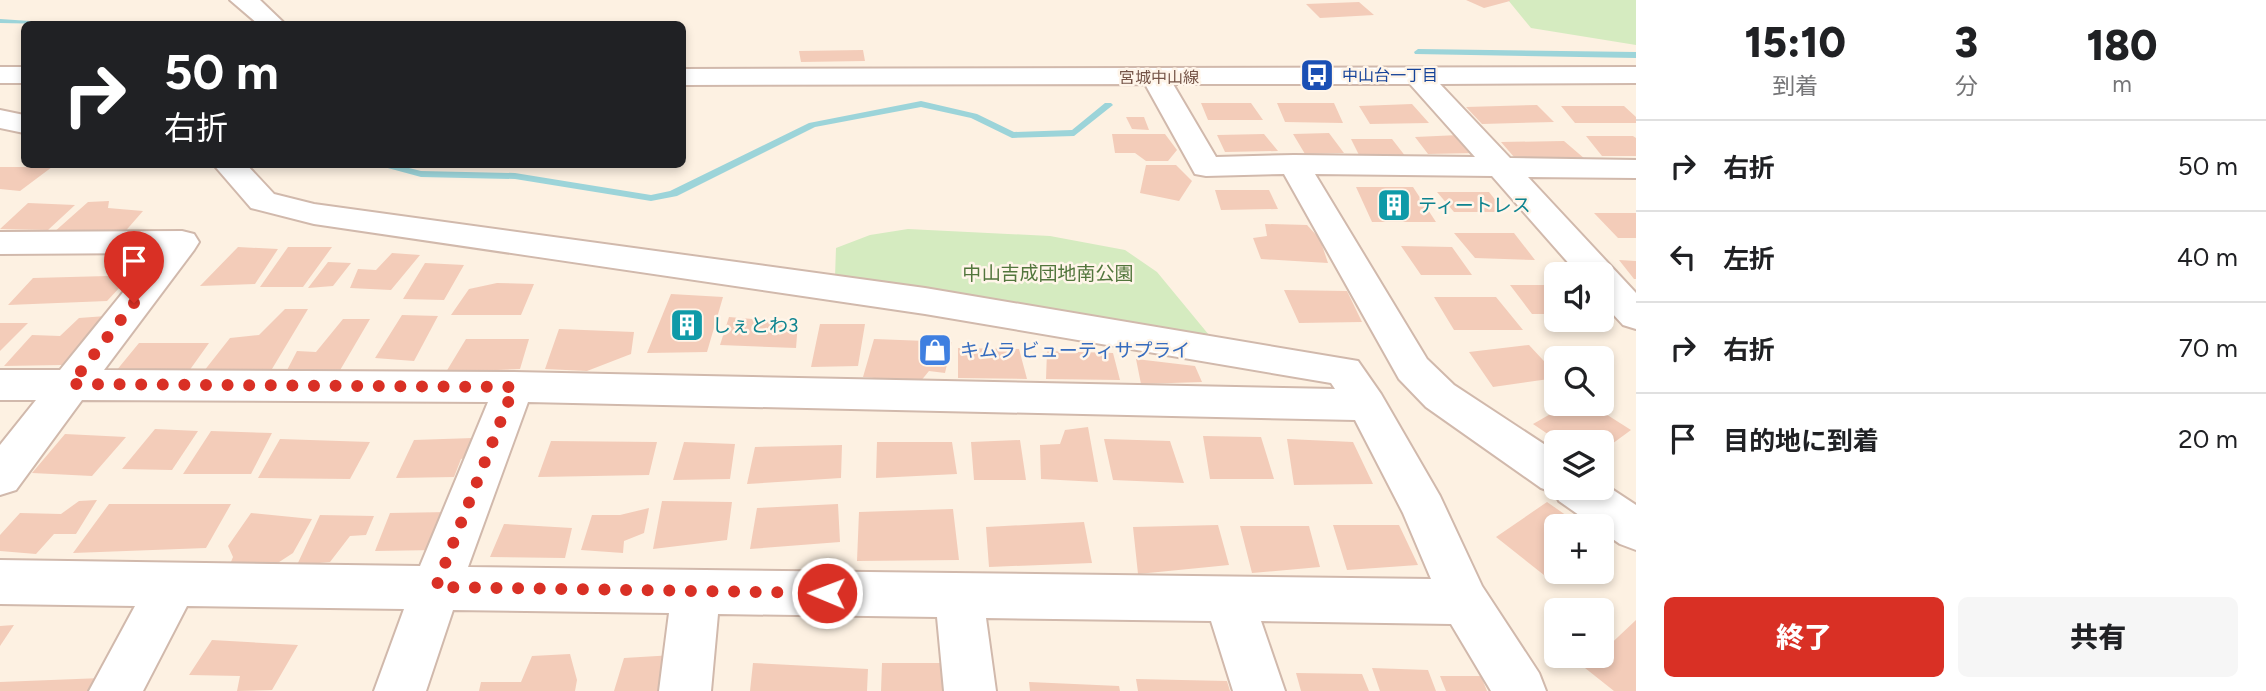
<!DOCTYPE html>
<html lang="ja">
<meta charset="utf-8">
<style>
:root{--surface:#fff;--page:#f6f6f6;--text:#202124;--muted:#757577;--line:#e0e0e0;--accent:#d93025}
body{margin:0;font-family:Figtree,"Noto Sans JP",sans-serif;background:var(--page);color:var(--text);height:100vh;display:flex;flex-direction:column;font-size:26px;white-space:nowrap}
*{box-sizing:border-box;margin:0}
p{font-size:23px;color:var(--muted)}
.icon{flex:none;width:38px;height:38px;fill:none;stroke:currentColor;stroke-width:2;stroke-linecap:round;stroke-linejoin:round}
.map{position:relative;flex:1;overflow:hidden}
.sheet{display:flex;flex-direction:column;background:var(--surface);width:630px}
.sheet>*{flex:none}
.hud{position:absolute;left:21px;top:21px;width:665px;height:147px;border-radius:10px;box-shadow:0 4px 10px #0003;background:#202124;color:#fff;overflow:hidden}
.fabs{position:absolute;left:1544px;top:262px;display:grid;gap:14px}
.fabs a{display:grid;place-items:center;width:70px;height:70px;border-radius:10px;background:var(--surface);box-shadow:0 4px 10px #0003;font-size:35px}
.pin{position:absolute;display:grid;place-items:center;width:60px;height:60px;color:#fff;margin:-72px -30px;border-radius:50% 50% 50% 0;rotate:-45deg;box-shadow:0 0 7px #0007}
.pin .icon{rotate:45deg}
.me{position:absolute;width:77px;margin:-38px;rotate:271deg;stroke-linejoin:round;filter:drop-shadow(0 0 5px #0008)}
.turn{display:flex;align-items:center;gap:24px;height:147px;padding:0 28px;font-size:32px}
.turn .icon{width:91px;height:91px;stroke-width:2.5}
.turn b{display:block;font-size:49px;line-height:60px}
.eta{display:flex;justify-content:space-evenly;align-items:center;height:119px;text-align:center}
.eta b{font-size:42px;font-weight:800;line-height:49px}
.button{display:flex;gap:14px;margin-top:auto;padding:14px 28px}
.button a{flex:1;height:80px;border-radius:10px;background:var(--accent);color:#fff;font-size:28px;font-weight:800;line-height:80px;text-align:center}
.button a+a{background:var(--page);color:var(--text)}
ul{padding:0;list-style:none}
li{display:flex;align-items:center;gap:21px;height:91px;padding:0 28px;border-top:2px solid var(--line)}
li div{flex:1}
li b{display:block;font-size:26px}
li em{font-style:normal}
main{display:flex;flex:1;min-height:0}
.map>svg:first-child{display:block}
</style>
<main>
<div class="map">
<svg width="1636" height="691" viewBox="0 0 1636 691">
<rect width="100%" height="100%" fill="#fdf1e2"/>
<path fill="#d5ebc0" d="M1508,0H1636V45L1531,28Z
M908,229L1050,236L1125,250L1157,272L1209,335L835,277L836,248L870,235Z"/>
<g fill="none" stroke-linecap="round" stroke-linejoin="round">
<path fill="#9cd4d9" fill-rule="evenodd" d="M0,19L45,22L49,24L0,23Z
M1418,49L1636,52V58L1415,54L1414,52Z
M921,101L977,114L1014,132L1072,130L1105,103H1111L1113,105L1074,136L1012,138L971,118L921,107L815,127L677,196L651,201L515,179L421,177L373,164H393L421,171L515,173L651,195L670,191L809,123Z"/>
</g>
<path fill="#f3ccb9" d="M1466,0H1510V1L1484,8Z
M1359,2L1374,15L1320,18L1306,4Z
M863,50L865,61L801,62L799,51Z
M1201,103H1251L1263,120H1208Z
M1277,103H1334L1343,123L1285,122Z
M1412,104L1429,123L1370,124L1359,106Z
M1537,105L1554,122L1482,124L1466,107Z
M1561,106H1624L1636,117V123H1575Z
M1126,117H1144L1149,130L1132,129Z
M1329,133L1344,153L1305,154L1293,134Z
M1112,134H1165L1177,150L1168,161H1146L1135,153H1115Z
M1264,134L1278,151L1225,152L1217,135Z
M1459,135L1476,153L1428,154L1415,137Z
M1586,136H1633L1636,138V156H1602Z
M1351,139H1392L1406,157H1360Z
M1564,141L1585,159L1514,157L1501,142Z
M1146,165H1176L1192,181L1179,201L1140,193Z
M0,167H52L20,191L0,189Z
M1356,187H1413L1436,222H1372Z
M1215,190H1269L1278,209L1221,210Z
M1437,192H1489L1505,212H1454Z
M109,201L108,208L143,211L122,235L53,233L88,202Z
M28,203L75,205L48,230L0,229Z
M1594,213H1636V238H1618Z
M1265,224L1307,225L1320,239L1328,263L1261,259L1253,238L1267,236Z
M1454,233H1514L1535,260L1475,258Z
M1401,246L1452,247L1472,275H1421Z
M238,247L278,249L255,284L200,286Z
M288,247H332L303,287H260Z
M392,253L420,255L391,290L350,288L358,269L376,270Z
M1619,260L1636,261V279H1634Z
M328,262L351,263L333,286L308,288Z
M425,263L464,265L444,300L403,299Z
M108,276L122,285L107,301L8,305L33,278Z
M497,283L534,284L521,315H451L469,289Z
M1510,285H1556V314H1532Z
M1284,290L1347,291L1362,322L1299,323Z
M671,294L723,297L707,352L647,353Z
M1434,297H1496L1523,330H1454Z
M285,309H308L272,369L204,371L230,338L259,335Z
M402,315L438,316L414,361L375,358Z
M106,316L62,365L4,366L32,335L60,336L79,318Z
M729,317L798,323L796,348L720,345Z
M343,319H370L339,372L285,374L297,351L316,352Z
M0,323H28L0,351Z
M820,324H865L858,366L811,367Z
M559,329L634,332L631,354L587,371L545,369Z
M466,339H529L520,369L446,372Z
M874,339L952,342L945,373L929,371L920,382L863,377Z
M139,343H209L189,371H116Z
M1529,345L1556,374V378L1493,387L1469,352Z
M958,348L1019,349L1027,379L958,378Z
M1047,351L1113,353L1120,380L1046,379Z
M1136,359L1195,366L1202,382L1141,384Z
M1568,404H1590L1631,430L1601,452V443H1561L1533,424Z
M1088,427L1098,482L1041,479L1040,445L1060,444L1065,430Z
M155,429L198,431L172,470L122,469Z
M211,431L272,433L251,474H183Z
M65,434L126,437L92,476L32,473Z
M1203,436L1261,437L1274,479H1210Z
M473,438L471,457L461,459L454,477L396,478L414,440Z
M280,439L370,442L350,479L258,478Z
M1104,439L1170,441L1184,483L1113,480Z
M1287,439L1353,442L1373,484L1294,485Z
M1020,440L1026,480H974L971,442Z
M551,441L657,442L649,475L538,477Z
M684,442L735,444L730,479L673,480Z
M877,442H952L957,474L876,478Z
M842,445L841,478L747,484L755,447Z
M97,500L76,534H54L36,554L0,551V535L20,513L61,514L79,501Z
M662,501L732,502L727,540L653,549Z
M1547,502L1583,527H1556V573L1549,579L1496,537Z
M109,504H231L206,548L73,553Z
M838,504L840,542L750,549L757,508Z
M649,508L644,533L624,541L623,553L581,550L592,515H620Z
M953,509L959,560L857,561L859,512Z
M449,512L437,550L375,551L390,513Z
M251,513L312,519L293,553L270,568L228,569L233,557L228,546Z
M320,515L374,516L366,535L350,536L330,562L297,565Z
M1084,522L1092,563L989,567L986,527Z
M504,524L572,528L565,558L490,557Z
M1218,525L1229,565L1138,574L1133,527Z
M1333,525H1399L1418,565L1347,570Z
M1240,526H1309L1320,567L1252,573Z
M1636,620V691H1614L1585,668L1597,656H1601V653Z
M14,625L0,646V626Z
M212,640L298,645L272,690L237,691L240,676L189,675Z
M570,654L577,680L575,691H479L481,682H521L532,656Z
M674,655L668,691H614L624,658Z
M753,663L868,669L867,691H750Z
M882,663H951L957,691H881Z
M1372,668L1428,670L1436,691H1380Z
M1296,673L1362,674L1369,691H1301Z
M1440,676H1481L1487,691H1446Z
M102,678L95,691H0V682Z
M1136,679L1227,681L1230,691H1138Z
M1029,682L1119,686L1120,691H1030Z"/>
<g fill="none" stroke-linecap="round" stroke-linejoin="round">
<g stroke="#d1b9ac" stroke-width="4">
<path id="minor" d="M230,0H260L285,24H258Z
M0,67H24V83H0Z
M1636,67V83L1440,84L1510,158L1636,160V178L1528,177L1636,293V329L1623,325L1601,301V275H1579L1492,176L1315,174L1427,359L1454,385L1556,452V488H1601V482L1636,505V550L1620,544L1601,531V527H1596L1559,501L1555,493L1541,488L1426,407L1399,379L1284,174L1206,176L1195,174L1145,84L682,85V69ZM1173,84H1410L1475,157L1294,155L1216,157Z
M0,110L24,115V133L0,128Z
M213,164H246L274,194L314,204L925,288L1358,361L1381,394L1440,496L1482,586L1539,673L1546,691H1491L1451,624L1261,621L1285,691H1233L1211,621L986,618L996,691H944L937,617L718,614L711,691H659L669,613L453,610L426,691H374L404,609L187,606L143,691H89L135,606L0,604V560L420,566L488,402L82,400L16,490L0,495V445L36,400H0V370H60L155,253L0,254V232L182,231L194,234L199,242L194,250L104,370L514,372L1335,389L1331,383L925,314L314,224L251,208ZM528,402L1355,420L1403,513L1431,579L468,567Z"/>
</g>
<use href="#minor" fill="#fff" fill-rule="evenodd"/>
</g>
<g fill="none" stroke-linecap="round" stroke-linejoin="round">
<path stroke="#d93025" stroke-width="12" stroke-dasharray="0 21.6" d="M134,303L71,384L514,387L436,587L827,593"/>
</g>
<defs>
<g id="bus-square" transform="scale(1.75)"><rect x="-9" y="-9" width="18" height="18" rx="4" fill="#1a4fb4" stroke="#fff5e9"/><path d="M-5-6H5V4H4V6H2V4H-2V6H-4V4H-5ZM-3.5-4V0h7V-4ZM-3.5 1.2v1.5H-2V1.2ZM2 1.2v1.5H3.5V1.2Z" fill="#fff"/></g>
<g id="building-square" transform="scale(1.75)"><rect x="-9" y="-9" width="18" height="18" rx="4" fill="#0f9aa8" stroke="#fff5e9"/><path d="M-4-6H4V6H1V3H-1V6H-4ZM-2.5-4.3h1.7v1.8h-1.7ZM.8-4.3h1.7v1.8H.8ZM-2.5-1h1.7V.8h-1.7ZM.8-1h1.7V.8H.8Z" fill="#fff"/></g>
<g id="shop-square" transform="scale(1.75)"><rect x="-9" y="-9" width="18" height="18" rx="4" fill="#3f7fe0" stroke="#fff5e9"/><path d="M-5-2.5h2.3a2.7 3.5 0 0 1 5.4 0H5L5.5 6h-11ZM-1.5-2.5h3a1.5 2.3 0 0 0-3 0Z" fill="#fff"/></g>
</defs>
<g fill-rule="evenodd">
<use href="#bus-square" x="1317" y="75"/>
<use href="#building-square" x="1394" y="205"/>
<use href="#building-square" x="687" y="325"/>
<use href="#shop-square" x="935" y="350"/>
</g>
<g text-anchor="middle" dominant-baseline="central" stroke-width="5" stroke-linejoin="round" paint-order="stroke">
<g font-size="16" fill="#164399" stroke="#fff5e9" text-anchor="start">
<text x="1342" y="75">中山台一丁目</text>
</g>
<g font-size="16" fill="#765548" stroke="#fff5e9">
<text x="1159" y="77">宮城中山線</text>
</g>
<g font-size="19" fill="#0d838f" stroke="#fff5e9" text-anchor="start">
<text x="1418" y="205">ティートレス</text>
<text x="712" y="325">しぇとわ3</text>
</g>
<g font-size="19" fill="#52763c" stroke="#fff5e9">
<text x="1048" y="273">中山吉成団地南公園</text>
</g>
<g font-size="19" fill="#366cbe" stroke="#fff5e9" text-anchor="start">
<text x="960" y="350">キムラ ビューティサプライ</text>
</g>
</g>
</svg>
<div class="fabs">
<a><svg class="icon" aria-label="sound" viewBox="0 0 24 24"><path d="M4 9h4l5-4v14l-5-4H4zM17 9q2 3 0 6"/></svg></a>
<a><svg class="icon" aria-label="search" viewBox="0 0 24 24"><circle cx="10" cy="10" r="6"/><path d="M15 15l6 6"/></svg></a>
<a><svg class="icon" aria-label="layers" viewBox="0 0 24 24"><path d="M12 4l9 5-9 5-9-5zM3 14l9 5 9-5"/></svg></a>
<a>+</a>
<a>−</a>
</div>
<div class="pin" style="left:134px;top:303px;background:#d93025"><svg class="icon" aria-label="arrive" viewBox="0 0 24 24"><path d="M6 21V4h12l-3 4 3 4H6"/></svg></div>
<svg class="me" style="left:827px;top:593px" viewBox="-20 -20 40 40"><circle r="17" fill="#d93025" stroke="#fff" stroke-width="3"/><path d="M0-11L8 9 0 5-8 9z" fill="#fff"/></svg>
<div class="hud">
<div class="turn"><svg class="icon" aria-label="right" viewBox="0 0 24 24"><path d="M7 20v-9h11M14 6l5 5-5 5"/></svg><div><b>50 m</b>右折</div></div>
</div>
</div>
<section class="sheet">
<div class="eta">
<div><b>15:10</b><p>到着</p></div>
<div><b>3</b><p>分</p></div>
<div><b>180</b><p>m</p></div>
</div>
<ul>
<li><svg class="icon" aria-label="right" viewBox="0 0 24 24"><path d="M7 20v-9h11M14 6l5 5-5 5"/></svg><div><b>右折</b></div><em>50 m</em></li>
<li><svg class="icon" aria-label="left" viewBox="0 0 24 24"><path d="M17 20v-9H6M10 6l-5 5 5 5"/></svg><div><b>左折</b></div><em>40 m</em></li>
<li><svg class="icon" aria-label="right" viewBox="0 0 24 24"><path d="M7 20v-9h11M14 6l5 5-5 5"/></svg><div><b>右折</b></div><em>70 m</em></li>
<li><svg class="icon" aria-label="arrive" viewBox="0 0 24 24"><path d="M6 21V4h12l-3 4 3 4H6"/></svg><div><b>目的地に到着</b></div><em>20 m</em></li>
</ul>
<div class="button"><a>終了</a><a>共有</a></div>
</section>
</main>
